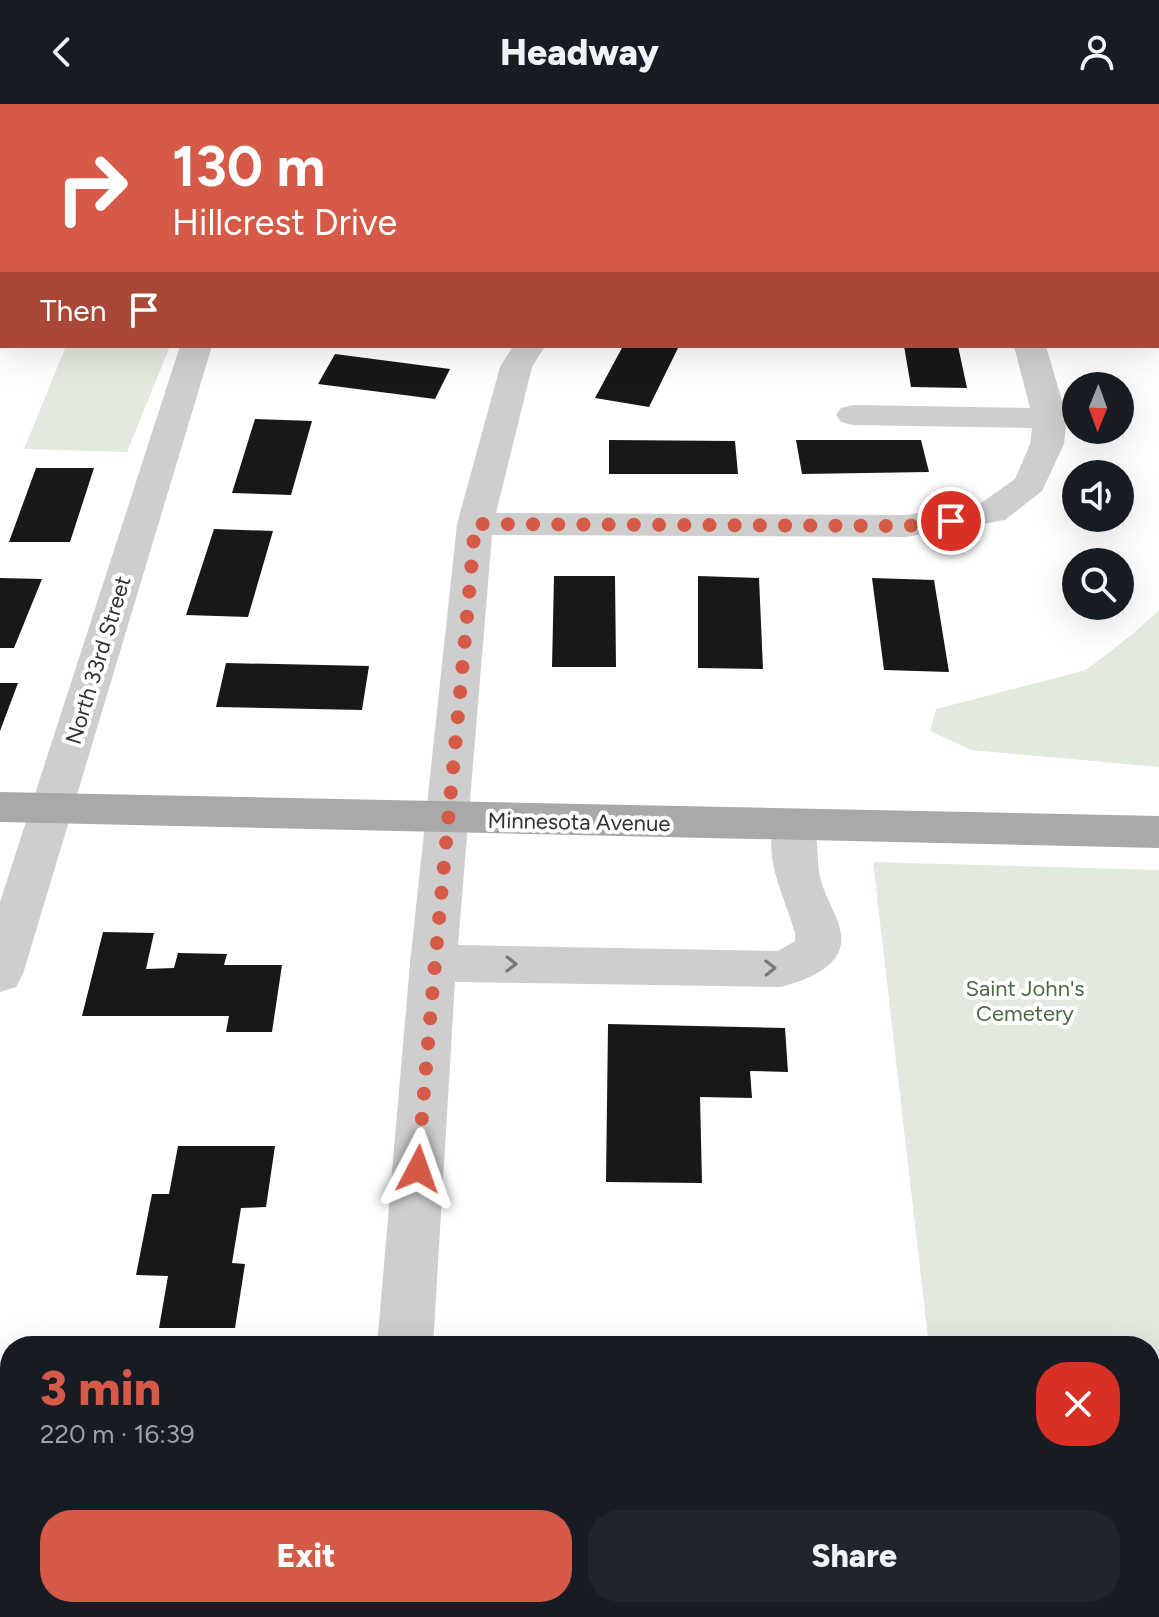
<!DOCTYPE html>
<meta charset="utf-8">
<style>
:root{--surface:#171b24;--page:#20242c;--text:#f1f3f6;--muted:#9ea1a6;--accent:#d55a47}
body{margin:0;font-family:Figtree,sans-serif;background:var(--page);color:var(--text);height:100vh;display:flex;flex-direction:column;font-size:30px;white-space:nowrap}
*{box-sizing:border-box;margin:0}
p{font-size:26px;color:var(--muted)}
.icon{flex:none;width:44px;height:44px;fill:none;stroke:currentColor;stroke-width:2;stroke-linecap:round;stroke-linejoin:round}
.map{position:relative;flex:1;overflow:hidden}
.details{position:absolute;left:0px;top:1232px;width:1160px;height:282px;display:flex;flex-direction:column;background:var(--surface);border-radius:32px 32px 0 0;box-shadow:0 8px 32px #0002}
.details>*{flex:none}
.top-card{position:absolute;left:0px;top:0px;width:1160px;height:244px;box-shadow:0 8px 32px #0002;background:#d55a47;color:#fff;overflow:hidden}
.needle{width:52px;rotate:181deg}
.controls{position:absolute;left:1062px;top:268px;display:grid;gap:16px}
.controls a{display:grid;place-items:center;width:72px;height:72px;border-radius:50%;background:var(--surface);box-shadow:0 8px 32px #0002;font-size:40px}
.pin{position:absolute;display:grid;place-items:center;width:68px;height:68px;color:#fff;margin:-34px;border:4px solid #fff;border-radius:50%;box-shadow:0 2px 8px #0007}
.me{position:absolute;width:88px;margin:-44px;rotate:4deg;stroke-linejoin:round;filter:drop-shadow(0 0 6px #0008)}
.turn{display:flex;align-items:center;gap:28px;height:168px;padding:0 40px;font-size:36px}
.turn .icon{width:104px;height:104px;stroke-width:2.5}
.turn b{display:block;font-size:56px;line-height:68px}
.then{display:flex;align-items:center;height:76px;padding:0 40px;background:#0003;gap:16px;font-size:30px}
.round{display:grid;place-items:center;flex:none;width:84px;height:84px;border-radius:32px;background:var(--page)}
.headline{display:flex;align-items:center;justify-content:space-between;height:136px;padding:0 40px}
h1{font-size:48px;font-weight:800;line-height:60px;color:var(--accent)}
.primary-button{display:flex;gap:16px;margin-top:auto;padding:16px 40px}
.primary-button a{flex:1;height:92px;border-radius:32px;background:var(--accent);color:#fff;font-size:32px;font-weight:800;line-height:92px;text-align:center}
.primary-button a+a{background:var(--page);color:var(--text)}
header{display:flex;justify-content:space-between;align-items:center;height:104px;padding:0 40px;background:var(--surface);font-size:36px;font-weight:800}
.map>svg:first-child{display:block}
</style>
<header><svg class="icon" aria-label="back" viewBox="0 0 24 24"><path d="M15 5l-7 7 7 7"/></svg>Headway<svg class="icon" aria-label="person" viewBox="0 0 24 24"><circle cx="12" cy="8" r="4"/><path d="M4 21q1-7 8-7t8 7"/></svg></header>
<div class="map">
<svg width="1159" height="1513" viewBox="0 0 1159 1513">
<rect width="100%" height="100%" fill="#fff"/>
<path fill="#e2e9de" d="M126,0H433L125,2Z
M902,0H1159V108L1158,2Z
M66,242H170L127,348L24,345Z
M1159,506V663L971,646L930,627L936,605L1086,566L1134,529Z
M873,758L1159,766V1513H961L960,1504H1150V1242H929Z"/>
<path fill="#181818" d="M623,242H679L649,303L595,294Z
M904,242H958L967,284L911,283Z
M335,250L450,265L435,295L318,280Z
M255,315L312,317L291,391L232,389Z
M609,336L735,337L738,370H609Z
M796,336H921L929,368L802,370Z
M36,364H94L70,438H9Z
M214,425L273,427L248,513L186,511Z
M554,472H615L616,563H552Z
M698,472L759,474L763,565L698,564Z
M0,474L42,475L14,544H0Z
M872,474L934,476L949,568L884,566Z
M226,559L369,562L362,606L216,603Z
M0,579H18L0,627Z
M103,828L154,829L146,865L174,864L178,849L227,850L224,861H282L272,928H226L229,912H82Z
M608,920L785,924L788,968L750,967L752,994L700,993L702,1079L606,1078Z
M178,1042H275L266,1103L241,1104L232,1159L245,1160L235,1224H159L168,1172L136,1171L152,1090H169Z
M508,1504H597V1513H508Z
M677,1504H760L761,1513H678Z"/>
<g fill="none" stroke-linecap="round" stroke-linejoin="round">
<path fill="#cecece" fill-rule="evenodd" d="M602,0H628V2H602Z
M180,242H212L23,870L16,883L0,888V798Z
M513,242H545L532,263L496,409L906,411L981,399L1015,375L1030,340L1032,324L853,321L841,318L836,311L841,304L853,301L1030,304L1014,242H1046L1067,314L1064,340L1042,387L1005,416L906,433L492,431L458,841L778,847L795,837V829C785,793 758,746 779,710L794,705L809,710C821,730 815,754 821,777C826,795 838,811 841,830C846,863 805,876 781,883L455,878L433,1242H377L410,859L457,420L500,263Z
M356,1504H418L417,1513H355Z"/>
<path fill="#a9a9a9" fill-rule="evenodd" d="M0,688L1159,712V744L0,718Z"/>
</g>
<defs><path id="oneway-chevron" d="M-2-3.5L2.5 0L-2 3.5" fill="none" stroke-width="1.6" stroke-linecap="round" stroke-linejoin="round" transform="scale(2)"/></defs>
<g stroke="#787878">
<use href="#oneway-chevron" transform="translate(511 860) rotate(1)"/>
<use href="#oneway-chevron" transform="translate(770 864) rotate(-1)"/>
</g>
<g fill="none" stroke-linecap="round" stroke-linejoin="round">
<path stroke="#d55a47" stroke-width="14" stroke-dasharray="0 25.2" d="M418,1065C434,850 457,635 475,420L906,422L951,417"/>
</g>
<g text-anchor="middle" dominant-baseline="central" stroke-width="8" stroke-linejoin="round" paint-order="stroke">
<g font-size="22" fill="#313131" stroke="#fff">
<text transform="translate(98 556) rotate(-73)">North 33rd Street</text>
<text transform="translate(579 718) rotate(1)">Minnesota Avenue</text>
</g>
<g font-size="22" fill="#4c6942" stroke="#fff">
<text x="1025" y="884">Saint John's<tspan x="1025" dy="25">Cemetery</tspan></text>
</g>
</g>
</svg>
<div class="controls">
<a><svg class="needle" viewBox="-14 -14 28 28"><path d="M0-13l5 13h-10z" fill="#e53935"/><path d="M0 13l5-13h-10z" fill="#9ea1a6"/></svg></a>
<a><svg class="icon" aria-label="sound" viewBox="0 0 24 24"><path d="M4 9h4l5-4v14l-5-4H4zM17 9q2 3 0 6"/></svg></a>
<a><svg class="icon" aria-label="search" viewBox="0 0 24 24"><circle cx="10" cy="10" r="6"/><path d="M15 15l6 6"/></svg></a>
</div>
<div class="pin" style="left:951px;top:417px;background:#d93025"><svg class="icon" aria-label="arrive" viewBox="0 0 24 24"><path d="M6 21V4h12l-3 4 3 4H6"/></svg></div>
<svg class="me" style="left:418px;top:1065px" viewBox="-20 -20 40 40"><path d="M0-17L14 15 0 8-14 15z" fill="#d55a47" stroke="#fff" stroke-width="4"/></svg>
<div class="top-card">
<div class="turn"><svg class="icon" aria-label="right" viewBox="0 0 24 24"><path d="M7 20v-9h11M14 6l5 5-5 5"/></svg><div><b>130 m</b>Hillcrest Drive</div></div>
<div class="then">Then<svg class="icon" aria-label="arrive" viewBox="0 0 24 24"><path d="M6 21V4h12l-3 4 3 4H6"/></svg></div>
</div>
<section class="details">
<div class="headline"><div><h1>3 min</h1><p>220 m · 16:39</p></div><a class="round" style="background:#d93025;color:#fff"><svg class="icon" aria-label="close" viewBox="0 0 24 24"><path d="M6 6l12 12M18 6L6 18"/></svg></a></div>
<div class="primary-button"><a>Exit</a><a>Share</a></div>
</section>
</div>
